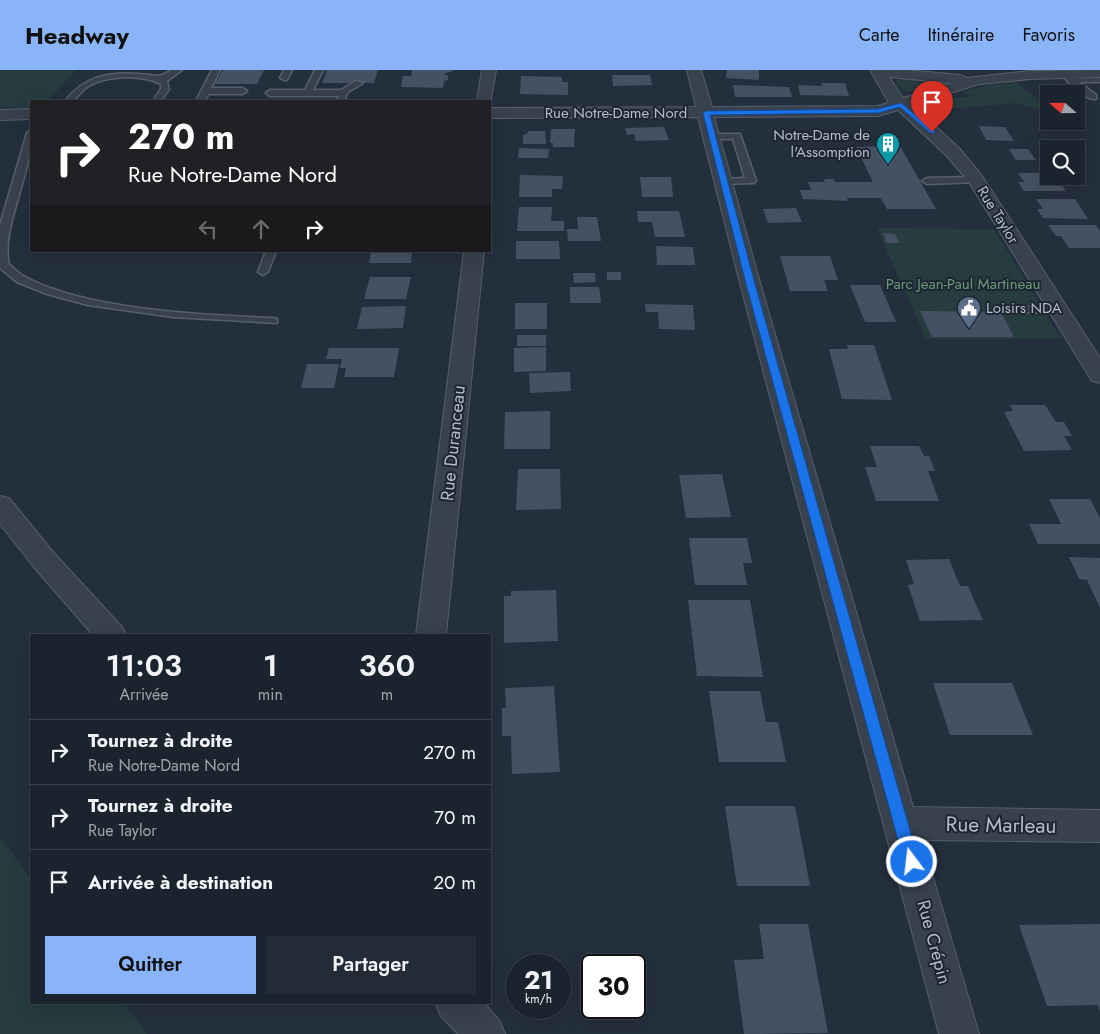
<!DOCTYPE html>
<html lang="fr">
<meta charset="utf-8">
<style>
:root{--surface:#1b232e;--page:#242b36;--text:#f1f3f6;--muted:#a0a4aa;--line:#39404a;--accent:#8ab4f8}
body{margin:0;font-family:Jost,sans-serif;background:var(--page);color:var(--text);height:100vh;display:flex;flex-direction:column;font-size:19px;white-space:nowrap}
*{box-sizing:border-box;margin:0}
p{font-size:16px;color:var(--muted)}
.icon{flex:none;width:28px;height:28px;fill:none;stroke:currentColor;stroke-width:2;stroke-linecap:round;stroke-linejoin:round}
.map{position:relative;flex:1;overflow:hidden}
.panel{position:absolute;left:30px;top:564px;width:461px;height:370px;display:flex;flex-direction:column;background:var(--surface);border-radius:0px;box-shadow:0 5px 20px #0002,0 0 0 1px var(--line)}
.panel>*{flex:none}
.guide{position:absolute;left:30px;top:30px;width:461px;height:152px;border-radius:0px;box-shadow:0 5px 20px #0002,0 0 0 1px var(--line);background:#202124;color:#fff;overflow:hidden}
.needle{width:32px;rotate:290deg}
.controls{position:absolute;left:1040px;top:15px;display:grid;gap:10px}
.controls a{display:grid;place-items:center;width:45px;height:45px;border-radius:0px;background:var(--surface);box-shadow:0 5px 20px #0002,0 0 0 1px var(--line);font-size:25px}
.speed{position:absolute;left:506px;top:884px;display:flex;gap:10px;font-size:25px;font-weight:700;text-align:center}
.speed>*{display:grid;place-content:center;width:65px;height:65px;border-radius:50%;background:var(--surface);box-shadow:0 5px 20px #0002,0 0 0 1px var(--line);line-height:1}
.speed small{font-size:12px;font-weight:400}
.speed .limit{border:2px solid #111;border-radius:8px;background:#fff;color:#111}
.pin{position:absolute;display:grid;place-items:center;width:42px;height:42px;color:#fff;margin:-51px -21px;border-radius:50% 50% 50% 0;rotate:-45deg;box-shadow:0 0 5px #0007}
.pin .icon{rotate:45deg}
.me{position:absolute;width:55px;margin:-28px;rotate:345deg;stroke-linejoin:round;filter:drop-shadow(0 0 4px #0008)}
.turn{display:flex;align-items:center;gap:18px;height:105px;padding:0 15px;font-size:22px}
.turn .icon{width:65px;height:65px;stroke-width:2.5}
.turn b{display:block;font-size:35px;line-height:42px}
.lanes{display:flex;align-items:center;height:48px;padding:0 15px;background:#0003;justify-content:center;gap:25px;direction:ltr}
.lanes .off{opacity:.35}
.eta{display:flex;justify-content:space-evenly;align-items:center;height:85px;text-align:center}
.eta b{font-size:30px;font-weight:600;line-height:35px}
.cta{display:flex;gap:10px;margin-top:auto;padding:10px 15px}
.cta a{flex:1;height:58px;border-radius:0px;background:var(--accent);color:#111;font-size:20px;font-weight:600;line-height:58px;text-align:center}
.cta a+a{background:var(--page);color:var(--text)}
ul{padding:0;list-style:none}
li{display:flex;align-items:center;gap:15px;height:65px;padding:0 15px;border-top:1px solid var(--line)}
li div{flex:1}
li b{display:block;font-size:19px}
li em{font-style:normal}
header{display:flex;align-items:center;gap:30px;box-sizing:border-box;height:70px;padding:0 25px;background:var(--accent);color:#111}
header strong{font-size:24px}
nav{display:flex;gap:28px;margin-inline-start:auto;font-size:18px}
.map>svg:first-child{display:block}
</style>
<header>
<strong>Headway</strong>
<nav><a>Carte</a><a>Itinéraire</a><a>Favoris</a></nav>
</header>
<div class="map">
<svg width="1100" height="964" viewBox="0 0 1100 964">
<rect width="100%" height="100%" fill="#242f3e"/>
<path fill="#263c3f" d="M0,0H76L48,30L31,31V36L27,37H0Z
M901,8L934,11L937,13C924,20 907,28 896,14V10Z
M1014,11L1049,38V43L1017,33L923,41C934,18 956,32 970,26L961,21Z
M877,158L994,159L1061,269H926Z
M0,767L31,809V932L124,933L147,964H0Z"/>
<path fill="#455162" d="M223,0H264L257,14H215Z
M327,0H378L374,13H322Z
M412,0H453L452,2L444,3L448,6V10L444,11L443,18L401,17L403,6H411Z
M727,0H759V10L726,8Z
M612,5H650L652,15L613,16Z
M521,6L562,7V12H568V25L520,24Z
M821,13H845L849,26L800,25L798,15L822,16Z
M733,15L789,17L792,27H735Z
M979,56L1005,57L1014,71L986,70Z
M664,57L669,70L636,71L634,64L627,65L625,58Z
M551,59H575L574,77H553V73H550Z
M528,61H545L546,74H523V65L528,63Z
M900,76L936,139H887L881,128H847L848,131L803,129L800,120H811L808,112H825L824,109H834L835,112H873L856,77Z
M519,78L549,79L548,88H518Z
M1009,79H1028L1036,90H1016Z
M1018,103H1049V106H1055L1066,121H1024L1018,112H1024Z
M520,105L563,106L562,119H552V127H519Z
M640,107H671L673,127H642Z
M1036,129H1075L1088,149L1043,148L1037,139H1043Z
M519,137H552L551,151H564V161H517Z
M796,138L802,152L768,153L763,139Z
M637,141H679L685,167H655L652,152H638Z
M577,147H597L601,171H568L567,159H578Z
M1048,155H1096L1100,161V178H1069L1061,166H1056Z
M883,163L895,164L900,173H887Z
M516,171H559L560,189H516Z
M656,176L693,177L695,195H657Z
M371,181H412L411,193H369Z
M780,186H830L838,210H824L828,221H790Z
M607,202H621V210H607Z
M573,203H595L596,212L574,213Z
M370,207H411L406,229H364Z
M850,215H880L896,252H865Z
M570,217H599L601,233H570Z
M515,233H547V259H515Z
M645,234L693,235L695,260L659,259L658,242H646Z
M406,236L403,258L357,259L362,237Z
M920,241L1001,242L1014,267H932Z
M517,265H546V276H517Z
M847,275H874L892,330L842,329L829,279H848Z
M546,277V301L514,302V278Z
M329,278H399L394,307H344L346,298H340L342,289H326Z
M307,294H339L334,318H301Z
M570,302L571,321L530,323L529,303Z
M1010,335H1045L1056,352H1064L1072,366H1064L1072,380L1024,381L1004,342L1013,341Z
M550,341V379H504L505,342Z
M870,376H919L924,386H929L935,401H928L939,431H876L865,397H877Z
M518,399H560L561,439L516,440Z
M722,404L731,447L686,448L679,405Z
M1049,429H1090L1100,448V474H1038L1029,454H1061Z
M689,468H747L752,493H743L747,515H695Z
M1069,487L1100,488V538L1087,510L1079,509Z
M949,489L960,516H968L983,550L920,551L908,515L914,514L906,490Z
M556,520L558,571L504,573V526H511V521Z
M688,530H750L763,607L697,606Z
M933,613H1012L1033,665H950Z
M554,616L560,702L512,704L511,666H502V638H506L505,618Z
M709,621H760L766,652H778L786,692H719Z
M725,736H795L810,816H737Z
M759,854H808L828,963L744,964L734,890L764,889Z
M1100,854V941L1098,935L1047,936L1019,855Z"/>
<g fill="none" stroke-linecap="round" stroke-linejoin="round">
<g stroke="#565f6c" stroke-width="3">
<path id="service" d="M172,0H182L167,11L169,19L161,31H153L161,19V14C142,4 105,5 87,17C82,21 78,26 73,31H65C85,6 108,2 139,4C156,5 157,9 172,0Z
M212,0H220L211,18H243L247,21L243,24H209L204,31H196Z
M284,0H292L287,10H284L280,8Z
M315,0H323L313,20H341L356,11L363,13L348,22L344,31H336L339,26H270L266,23L270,20H305Z
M1063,2H1069L1072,8H1100V12H1079L1096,25V29C1084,30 1068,13 1062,4Z
M31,60C34,101 0,159 9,194C14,199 20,205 27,208C90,240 202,245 273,248L277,249V253L173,247L88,235L47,224L17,212L0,198V155L27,63Z
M710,64H740L756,111L754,113L721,114V110L724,109L745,108L733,69H713L709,66Z
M976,107L981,110L979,112L927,114L922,111L927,108Z
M266,181H276L268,202L263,205L258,202Z
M1029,237H1058L1064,240L1058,243L1025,242V238Z"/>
</g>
<g stroke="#565f6c" stroke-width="2">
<path id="minor" d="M482,0H496L490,34V31H477Z
M687,0H701L712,37L877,36L889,33L870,0H907L960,5L967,8L1030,1L1100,0V7L1030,9L979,14L912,35L959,78L982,106L1100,288V313L1092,311L1089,306L969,112L947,86L898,40L878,46L714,47L760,213L913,737L1100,740V772L922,770L979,964H939L740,213L698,47L490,48V38L696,37ZM889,7L952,13L903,28Z
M31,39V49L0,50V40Z
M464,181H484L446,565H416Z"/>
</g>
<g stroke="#565f6c" stroke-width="2">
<path id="tertiary" d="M0,426L9,428L53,482L122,557L126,565H93L33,496L0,454Z
M435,932H483L499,950L505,964H458L441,946Z"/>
</g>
<use href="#service" fill="#38414e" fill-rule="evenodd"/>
<use href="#minor" fill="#38414e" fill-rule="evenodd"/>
<use href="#tertiary" fill="#38414e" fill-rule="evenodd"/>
</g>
<path fill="#1a73e8" stroke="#114b97" d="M901,33L935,61V63H930L900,37L878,43H864L710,45L755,214L919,792L917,797L912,799L907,797L904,792L746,214L703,43L706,41L878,39Z"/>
<defs>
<g id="building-pin" transform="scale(1.25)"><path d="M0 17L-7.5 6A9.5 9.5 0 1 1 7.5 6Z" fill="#0f9aa8" stroke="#1d2633"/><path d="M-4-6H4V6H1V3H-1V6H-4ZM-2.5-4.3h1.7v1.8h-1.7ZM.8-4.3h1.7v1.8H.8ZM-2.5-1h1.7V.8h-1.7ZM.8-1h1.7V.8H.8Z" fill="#fff"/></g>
<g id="civic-pin" transform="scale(1.25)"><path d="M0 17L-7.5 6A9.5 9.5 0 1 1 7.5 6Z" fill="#5c6f8a" stroke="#1d2633"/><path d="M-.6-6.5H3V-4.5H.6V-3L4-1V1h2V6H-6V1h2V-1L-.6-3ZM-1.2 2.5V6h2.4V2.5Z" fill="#fff"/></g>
</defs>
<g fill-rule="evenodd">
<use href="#building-pin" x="888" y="74"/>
<use href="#civic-pin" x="969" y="238"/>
</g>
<g text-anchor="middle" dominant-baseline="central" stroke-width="4" stroke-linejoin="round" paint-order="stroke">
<g font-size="15" fill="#b4bcc9" stroke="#1d2633">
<text x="616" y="43">Rue Notre-Dame Nord</text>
<text transform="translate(998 145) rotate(58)">Rue Taylor</text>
</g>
<g font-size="15" fill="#b4bcc9" stroke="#1d2633" text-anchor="end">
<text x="870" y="65">Notre-Dame de<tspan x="870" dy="17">l'Assomption</tspan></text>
<text x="986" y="238" text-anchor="start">Loisirs NDA</text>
</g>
<g font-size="15" fill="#6b9a76" stroke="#1d2633">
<text x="963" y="214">Parc Jean-Paul Martineau</text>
</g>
<g font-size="18" fill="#b4bcc9" stroke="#1d2633">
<text transform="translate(453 373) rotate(-84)">Rue Duranceau</text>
<text transform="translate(934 872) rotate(75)">Rue Crépin</text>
</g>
<g font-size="21" fill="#b4bcc9" stroke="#1d2633">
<text transform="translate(1001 755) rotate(1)">Rue Marleau</text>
</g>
</g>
</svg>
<div class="controls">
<a><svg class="needle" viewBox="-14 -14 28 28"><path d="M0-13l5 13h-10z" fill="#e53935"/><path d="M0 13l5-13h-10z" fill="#a0a4aa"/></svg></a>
<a><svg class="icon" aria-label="search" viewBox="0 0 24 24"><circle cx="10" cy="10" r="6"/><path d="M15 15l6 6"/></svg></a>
</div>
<div class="speed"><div>21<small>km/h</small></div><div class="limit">30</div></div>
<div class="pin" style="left:932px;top:62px;background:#d93025"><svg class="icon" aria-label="arrive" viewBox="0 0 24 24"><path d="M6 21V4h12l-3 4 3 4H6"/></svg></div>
<svg class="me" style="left:912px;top:792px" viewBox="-20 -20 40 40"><circle r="17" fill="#1a73e8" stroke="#fff" stroke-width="3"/><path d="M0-11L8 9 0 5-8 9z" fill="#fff"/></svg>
<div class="guide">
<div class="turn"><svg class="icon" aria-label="right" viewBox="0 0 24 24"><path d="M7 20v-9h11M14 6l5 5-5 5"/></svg><div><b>270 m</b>Rue Notre-Dame Nord</div></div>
<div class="lanes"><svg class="icon off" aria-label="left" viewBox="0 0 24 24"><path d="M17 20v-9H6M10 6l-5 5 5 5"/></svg><svg class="icon off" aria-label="ahead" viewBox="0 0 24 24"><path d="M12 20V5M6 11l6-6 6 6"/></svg><svg class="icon" aria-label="right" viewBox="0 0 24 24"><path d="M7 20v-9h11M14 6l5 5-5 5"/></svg></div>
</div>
<section class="panel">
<div class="eta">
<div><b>11:03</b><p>Arrivée</p></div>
<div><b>1</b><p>min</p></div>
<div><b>360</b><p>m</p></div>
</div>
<ul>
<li><svg class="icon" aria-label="right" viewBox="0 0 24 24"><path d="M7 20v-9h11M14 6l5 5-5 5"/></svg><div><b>Tournez à droite</b><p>Rue Notre-Dame Nord</p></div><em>270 m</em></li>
<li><svg class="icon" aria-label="right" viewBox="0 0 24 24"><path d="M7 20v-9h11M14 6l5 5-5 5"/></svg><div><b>Tournez à droite</b><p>Rue Taylor</p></div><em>70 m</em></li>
<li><svg class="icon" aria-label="arrive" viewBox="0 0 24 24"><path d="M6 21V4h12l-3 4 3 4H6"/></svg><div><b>Arrivée à destination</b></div><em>20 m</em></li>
</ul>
<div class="cta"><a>Quitter</a><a>Partager</a></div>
</section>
</div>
